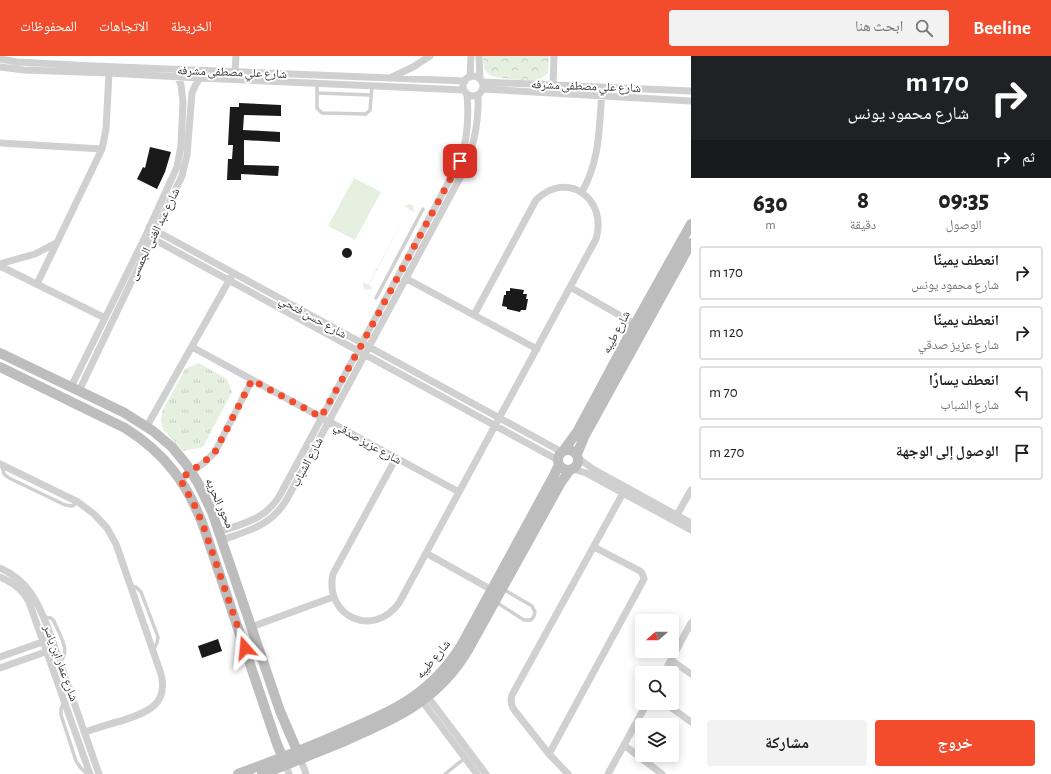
<!DOCTYPE html>
<html lang="ar">
<meta charset="utf-8">
<style>
:root{--surface:#fff;--page:#f2f2f2;--text:#222;--muted:#767676;--line:#e0e0e0;--accent:#f34c2c}
body{margin:0;font-family:"Alegreya Sans","Noto Naskh Arabic",sans-serif;background:var(--page);color:var(--text);direction:rtl;height:100vh;display:flex;flex-direction:column;font-size:15px;white-space:nowrap}
*{box-sizing:border-box;margin:0}
p{font-size:13px;color:var(--muted)}
.icon{flex:none;width:22px;height:22px;fill:none;stroke:currentColor;stroke-width:2;stroke-linecap:round;stroke-linejoin:round}
.map{position:relative;flex:1;overflow:hidden;direction:ltr}
.sheet{display:flex;flex-direction:column;background:var(--surface);width:360px}
.sheet>*{flex:none}
.top-card{background:#202124;color:#fff;overflow:hidden}
.needle{width:26px;rotate:249deg}
.fabs{position:absolute;left:635px;top:558px;display:grid;gap:8px}
.fabs a{display:grid;place-items:center;width:44px;height:44px;border-radius:4px;background:var(--surface);box-shadow:0 2px 10px #0003;font-size:20px}
.pin{position:absolute;display:grid;place-items:center;width:34px;height:34px;color:#fff;margin:-17px;border-radius:8px;box-shadow:0 2px 6px #0006}
.me{position:absolute;width:44px;margin:-22px;rotate:342deg;stroke-linejoin:round;filter:drop-shadow(0 0 3px #0008)}
.turn{display:flex;align-items:center;gap:14px;height:84px;padding:0 16px;font-size:18px}
.turn .icon{width:52px;height:52px;stroke-width:2.5}
.turn b{display:block;font-size:28px;line-height:34px}
.then{display:flex;align-items:center;height:38px;padding:0 16px;background:#0003;gap:8px;font-size:15px}
.eta{display:flex;justify-content:space-evenly;align-items:center;height:68px;text-align:center}
.eta b{font-size:24px;font-weight:800;line-height:28px}
.action{display:flex;gap:8px;margin-top:auto;padding:8px 16px}
.action a{flex:1;height:46px;border-radius:4px;background:var(--accent);color:#fff;font-size:16px;font-weight:800;line-height:46px;text-align:center}
.action a+a{background:var(--page);color:var(--text)}
ul{padding:0;list-style:none}
li{display:flex;align-items:center;gap:12px;height:54px;margin:0 8px 6px;padding:0 8px;border:2px solid var(--line);border-radius:4px}
li div{flex:1}
li b{display:block;font-size:15px}
li em{font-style:normal}
header{display:flex;align-items:center;gap:24px;box-sizing:border-box;height:56px;padding:0 20px;background:var(--accent);color:#fff}
header strong{font-size:19px}
nav{display:flex;gap:22px;margin-inline-start:auto;font-size:14px}
.search{width:280px;height:36px;background:var(--page);display:flex;align-items:center;gap:10px;box-sizing:border-box;padding:0 14px;border-radius:4px;color:var(--muted);font-size:15px}
main{display:flex;flex:1;min-height:0}
.map>svg:first-child{display:block}
</style>
<header>
<strong>Beeline</strong>
<div class="search"><svg class="icon" aria-label="search" viewBox="0 0 24 24"><circle cx="10" cy="10" r="6"/><path d="M15 15l6 6"/></svg>ابحث هنا</div>
<nav><a>الخريطة</a><a>الاتجاهات</a><a>المحفوظات</a></nav>
</header>
<main>
<section class="sheet">
<div class="top-card">
<div class="turn"><svg class="icon" aria-label="right" viewBox="0 0 24 24"><path d="M7 20v-9h11M14 6l5 5-5 5"/></svg><div><b>170 m</b>شارع محمود يونس</div></div>
<div class="then">ثم<svg class="icon" aria-label="right" viewBox="0 0 24 24"><path d="M7 20v-9h11M14 6l5 5-5 5"/></svg></div>
</div>
<div class="eta">
<div><b>09:35</b><p>الوصول</p></div>
<div><b>8</b><p>دقيقة</p></div>
<div><b>630</b><p>m</p></div>
</div>
<ul>
<li><svg class="icon" aria-label="right" viewBox="0 0 24 24"><path d="M7 20v-9h11M14 6l5 5-5 5"/></svg><div><b>انعطف يمينًا</b><p>شارع محمود يونس</p></div><em>170 m</em></li>
<li><svg class="icon" aria-label="right" viewBox="0 0 24 24"><path d="M7 20v-9h11M14 6l5 5-5 5"/></svg><div><b>انعطف يمينًا</b><p>شارع عزيز صدقي</p></div><em>120 m</em></li>
<li><svg class="icon" aria-label="left" viewBox="0 0 24 24"><path d="M17 20v-9H6M10 6l-5 5 5 5"/></svg><div><b>انعطف يسارًا</b><p>شارع الشباب</p></div><em>70 m</em></li>
<li><svg class="icon" aria-label="arrive" viewBox="0 0 24 24"><path d="M6 21V4h12l-3 4 3 4H6"/></svg><div><b>الوصول إلى الوجهة</b></div><em>270 m</em></li>
</ul>
<div class="action"><a>خروج</a><a>مشاركة</a></div>
</section>
<div class="map">
<svg width="691" height="718" viewBox="0 0 691 718">
<defs>
<pattern id="grass-tufts" width="24" height="20" patternUnits="userSpaceOnUse"><rect width="24" height="20" fill="#e5f0e1"/><path d="M3 7l-1-3M5 7V3M7 7l1-3M15 17l-1-3M17 17v-4M19 17l1-3" fill="none" stroke="#c5cec2"/></pattern>
<pattern id="forest-crowns" width="20" height="18" patternUnits="userSpaceOnUse"><rect width="20" height="18" fill="#e5f0e1"/><path d="M2 6a3 3 0 1 1 6 0M12 15a3 3 0 1 1 6 0" fill="none" stroke="#c5cec2"/></pattern>
</defs>
<rect width="100%" height="100%" fill="#fff"/>
<path fill="url(#grass-tufts)" d="M410,148L413,150L414,156L409,153L369,229L373,232L367,234L364,233L363,226L368,229L409,153L404,150Z
M199,307L227,323L232,336L203,391L183,395L163,373L161,365L162,356L185,313Z"/>
<path fill="url(#forest-crowns)" d="M483,0H549L548,17L539,24L533,25C526,24 518,24 510,23C493,21 482,21 483,0Z"/>
<path fill="#e5f0e1" d="M354,122L381,136L355,184L328,170Z"/>
<path fill="#1a1a1a" d="M239,47L281,49V60L244,59L243,74L280,76V86L244,84V109L279,110L278,120L241,118V124H227L228,103H232L233,89H228L230,51H239Z
M150,91L171,96L165,116L157,133L137,123L143,111L145,112Z
M342 197a5 5 0 1 1 10 0a5 5 0 1 1-10 0Z
M510,232L524,234L523,238H527L526,243H528L526,254H521L520,256L507,253V251L502,250L504,239H506V235H510Z
M218,583L222,595L202,602L198,590Z"/>
<g fill="none" stroke-linecap="round" stroke-linejoin="round">
<path stroke="#d0d0d0" stroke-width="3.5" d="M317,27V52L322,57L366,58L370,54L372,30
M317,37L371,39
M376,242L423,153
M2,410L4,418L9,422L65,449L72,450L78,446
M131,531H136L141,536L158,581L157,587L153,594
M496,546L524,564H531L534,560L535,556L532,550L503,533
M44,561L51,562L54,565C58,576 72,596 60,605
M64,646L61,653V659L76,705L80,711L87,718
M445,718L465,702"/>
<path stroke="#d0d0d0" stroke-width="7" d="M479,0L480,23
M0,3L17,6L94,10L465,25
M0,11L24,14L109,17L199,22L464,34
M235,16L236,0
M463 30a10 10 0 1 1 20 0a10 10 0 1 1-20 0Z
M392,21L413,11L430,0
M470,21L471,0
M482,26L691,35
M553,29L554,0
M483,33L691,45
M0,87L102,93
M582,136C600,104 599,72 602,36
M149,171L562,396
M146,179L558,404
M0,208L35,198L56,187
M0,210L105,262
M407,223L537,293
M37,228L102,93L106,73L109,17
M570,231L635,268
M192,291L459,436
M71,331L146,179L177,111L181,90L183,46L181,29L177,19
M79,335L182,120L187,99L192,37L195,30L201,20
M147,370L231,221
M396,402L333,518C324,560 373,583 399,547L596,183C608,143 567,113 536,144L474,259
M578,402L593,413L691,467
M0,408L78,446L94,458L107,472L116,488L161,618C169,650 145,657 121,665C109,668 97,672 85,676
M573,413L586,417L691,474
M180,423L204,407L215,396L252,324
M677,459L691,434
M219,476C244,467 265,464 280,439L460,105C468,83 469,62 467,38
M222,484C250,474 271,470 287,443L462,118C474,92 479,67 478,39
M426,497L492,534
M0,512C28,525 37,544 48,572L99,718
M0,521C13,527 22,533 29,546L90,718
M251,571L333,541
M0,601L48,584
M671,604L691,618
M0,612L51,594
M664,617L691,567
M428,641L486,718
M422,645L477,718
M665,647L691,666
M624,689L662,718
M549,698L644,523L642,517L640,515L594,491
M301,704L306,718
M286,709L289,718
M568,718L549,698L515,655C511,650 510,645 512,639L623,437
M608,718L647,647"/>
<path stroke="#bdbdbd" stroke-width="10" d="M0,297L123,356L153,375L172,391L186,408L198,427L212,456L280,655L301,704
M0,311L125,372C165,397 188,428 204,472L277,688L286,709
M558 404a10 10 0 1 1 20 0a10 10 0 1 1-20 0Z
M564,394L577,376L635,268L691,168
M577,398L585,379L691,187
M238,718C273,705 308,692 343,676C394,654 430,639 461,590L552,423L559,409
M262,718C290,708 317,696 345,685C396,662 438,645 468,594L560,428L569,415"/>
</g>
<g fill="none" stroke-linecap="round" stroke-linejoin="round">
<path stroke="#f34c2c" stroke-width="7" stroke-dasharray="0 12.6" d="M245,592L204,472L196,452L180,423L204,406L215,396L252,324L321,361L362,288L460,105"/>
</g>
<g text-anchor="middle" dominant-baseline="central" stroke-width="4" stroke-linejoin="round" paint-order="stroke">
<g font-size="12" fill="#333" stroke="#fff">
<text transform="translate(232 16) rotate(2)">شارع علي مصطفى مشرفه</text>
<text transform="translate(586 30) rotate(2)">شارع علي مصطفى مشرفه</text>
<text transform="translate(154 178) rotate(-64)">شارع عبد الغنى الجمسى</text>
<text transform="translate(313 261) rotate(29)">شارع حسن فتحي</text>
<text transform="translate(616 276) rotate(-62)">شارع طيبه</text>
<text transform="translate(368 387) rotate(29)">شارع عزيز صدقي</text>
<text transform="translate(307 406) rotate(-62)">شارع الشباب</text>
<text transform="translate(220 447) rotate(66)">محور الحريه</text>
<text transform="translate(433 603) rotate(-50)">شارع طيبه</text>
<text transform="translate(61 607) rotate(70)">شارع عمار ابن ياسر</text>
</g>
</g>
</svg>
<div class="fabs">
<a><svg class="needle" viewBox="-14 -14 28 28"><path d="M0-13l5 13h-10z" fill="#e53935"/><path d="M0 13l5-13h-10z" fill="#767676"/></svg></a>
<a><svg class="icon" aria-label="search" viewBox="0 0 24 24"><circle cx="10" cy="10" r="6"/><path d="M15 15l6 6"/></svg></a>
<a><svg class="icon" aria-label="layers" viewBox="0 0 24 24"><path d="M12 4l9 5-9 5-9-5zM3 14l9 5 9-5"/></svg></a>
</div>
<div class="pin" style="left:460px;top:105px;background:#d93025"><svg class="icon" aria-label="arrive" viewBox="0 0 24 24"><path d="M6 21V4h12l-3 4 3 4H6"/></svg></div>
<svg class="me" style="left:245px;top:592px" viewBox="-20 -20 40 40"><path d="M0-17L14 15 0 8-14 15z" fill="#f34c2c" stroke="#fff" stroke-width="4"/></svg>
</div>
</main>
